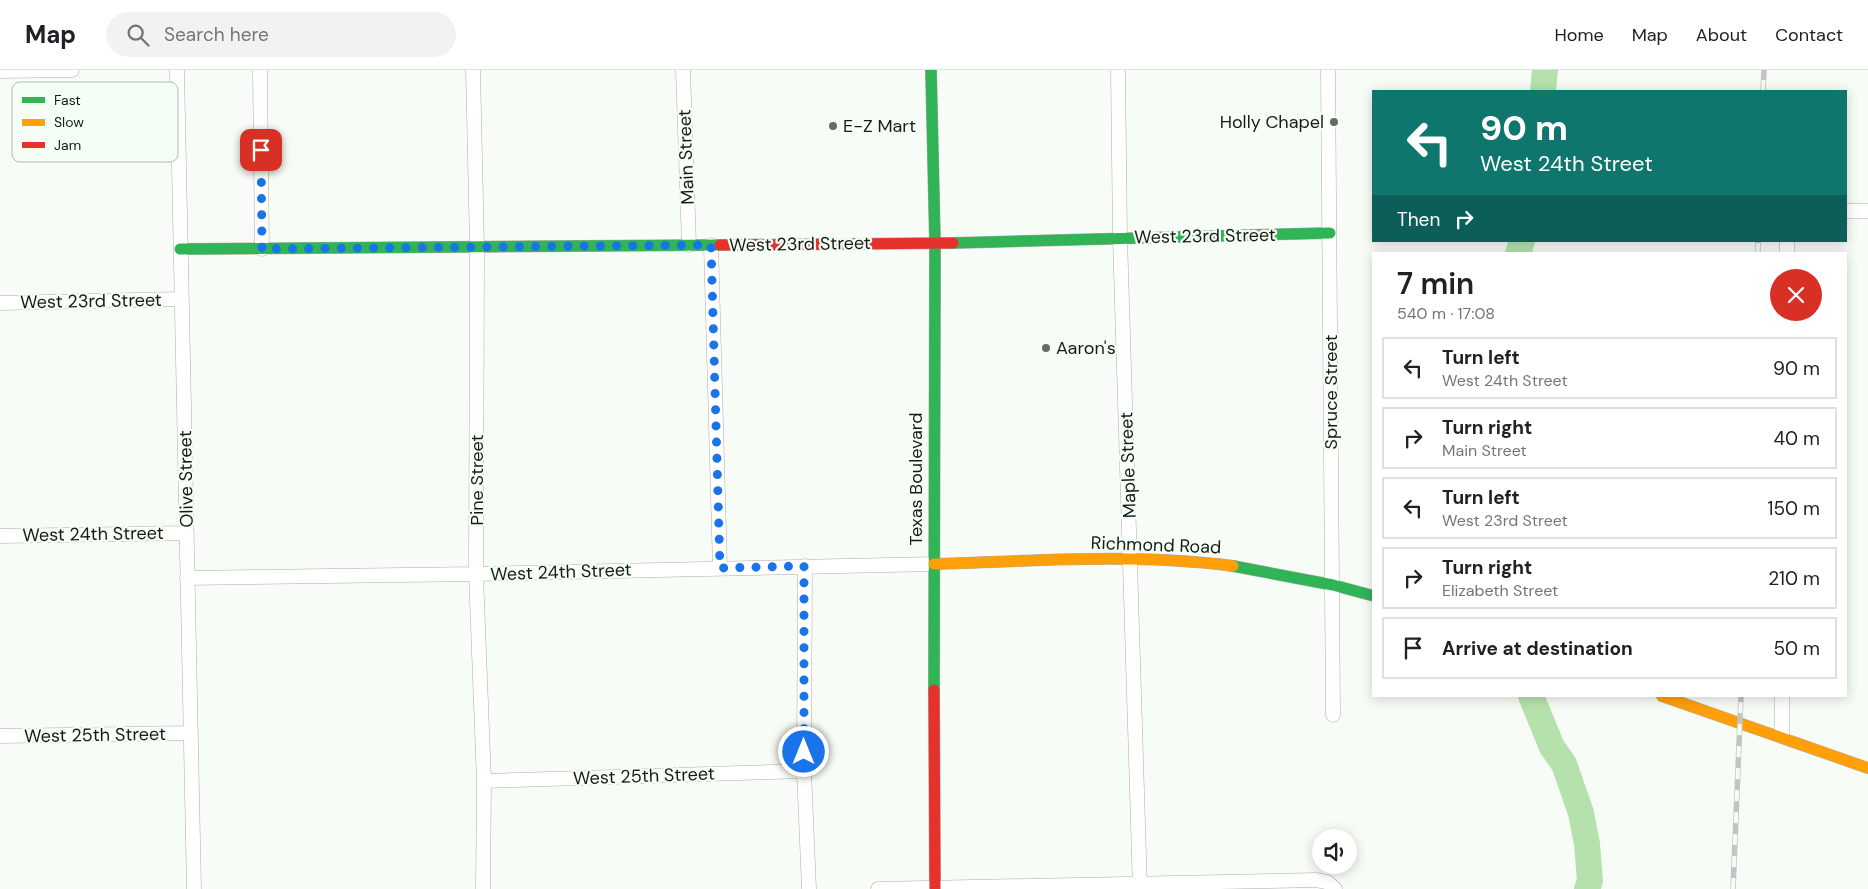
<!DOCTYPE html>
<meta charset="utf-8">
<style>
:root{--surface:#fff;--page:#f2f2f2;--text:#202124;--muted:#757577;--line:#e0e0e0}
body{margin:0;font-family:"DM Sans",sans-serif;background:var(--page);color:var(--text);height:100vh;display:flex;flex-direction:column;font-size:19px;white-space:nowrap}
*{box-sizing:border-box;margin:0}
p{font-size:16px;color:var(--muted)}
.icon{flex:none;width:28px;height:28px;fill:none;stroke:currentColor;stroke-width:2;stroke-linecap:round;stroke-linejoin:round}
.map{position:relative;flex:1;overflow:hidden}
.side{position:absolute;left:1372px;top:182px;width:475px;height:445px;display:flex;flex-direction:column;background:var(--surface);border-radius:0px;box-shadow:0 2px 12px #0003}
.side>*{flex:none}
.banner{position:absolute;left:1372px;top:20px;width:475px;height:152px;border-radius:0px;box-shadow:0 2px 12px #0003;background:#0f766e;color:#fff;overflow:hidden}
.tools{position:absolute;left:1312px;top:759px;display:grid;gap:10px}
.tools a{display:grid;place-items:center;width:45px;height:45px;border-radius:50%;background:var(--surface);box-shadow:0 2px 12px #0003;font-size:25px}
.pin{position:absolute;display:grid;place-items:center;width:42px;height:42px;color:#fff;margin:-21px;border-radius:10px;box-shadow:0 2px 8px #0006}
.me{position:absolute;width:55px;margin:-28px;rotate:0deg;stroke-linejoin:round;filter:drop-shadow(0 0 4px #0008)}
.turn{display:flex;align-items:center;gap:18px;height:105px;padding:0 25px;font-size:22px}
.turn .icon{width:65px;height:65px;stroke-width:2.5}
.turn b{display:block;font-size:35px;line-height:42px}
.then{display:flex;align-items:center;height:48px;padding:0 25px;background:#0003;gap:10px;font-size:19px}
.round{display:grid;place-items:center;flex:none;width:52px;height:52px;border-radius:26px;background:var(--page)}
.head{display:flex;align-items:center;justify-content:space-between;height:85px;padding:0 25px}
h1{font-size:30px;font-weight:600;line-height:38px}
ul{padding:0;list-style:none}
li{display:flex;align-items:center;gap:15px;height:62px;margin:0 10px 8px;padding:0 15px;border:2px solid var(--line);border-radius:0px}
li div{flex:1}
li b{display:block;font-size:19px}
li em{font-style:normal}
header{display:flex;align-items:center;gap:30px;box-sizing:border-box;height:70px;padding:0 25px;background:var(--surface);border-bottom:1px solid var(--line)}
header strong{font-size:24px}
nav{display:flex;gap:28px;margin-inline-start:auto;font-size:18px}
.search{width:350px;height:45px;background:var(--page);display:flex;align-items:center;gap:12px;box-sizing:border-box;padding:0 18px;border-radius:28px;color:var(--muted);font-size:19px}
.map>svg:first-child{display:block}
</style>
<header>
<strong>Map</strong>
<div class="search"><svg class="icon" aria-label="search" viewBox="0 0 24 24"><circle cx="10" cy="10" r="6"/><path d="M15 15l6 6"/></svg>Search here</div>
<nav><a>Home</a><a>Map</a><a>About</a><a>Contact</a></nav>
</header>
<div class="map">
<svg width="1868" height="819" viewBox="0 0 1868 819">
<rect width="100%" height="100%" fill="#f7fcf6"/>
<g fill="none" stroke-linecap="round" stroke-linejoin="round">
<path stroke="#b5e2ac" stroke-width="26" d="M1543,21L1545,0
M1518,184L1522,171
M1531,626L1552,677L1564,694L1581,743L1587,774L1590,811L1587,819"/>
<g stroke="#abaeaa" stroke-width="15">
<path id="street" d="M177,0L194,819
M260,0L262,179
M473,0L477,177L476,504L484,711L483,819
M683,0L689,175
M1118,0L1120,168L1140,819
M1328,0L1333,645
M0,1L72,0
M1846,141H1868
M711,175L720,498
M1787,184V171
M0,233L182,229
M0,466L187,463
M805,496L804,701L809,819
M187,508L476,504L934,494
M0,666L190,663
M1782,666V626
M484,711L804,701
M878,819L1316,810L1327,812L1335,819"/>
</g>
<g stroke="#abaeaa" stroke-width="12">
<path id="fast" d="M931,0L935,173L934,620
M953,173L1330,163
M180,179L720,175
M1233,496L1333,515L1374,526"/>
</g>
<g stroke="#abaeaa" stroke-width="12">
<path id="slow" d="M934,494C1034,491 1134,483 1233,496
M1662,626L1868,698"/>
</g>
<g stroke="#abaeaa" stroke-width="12">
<path id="jam" d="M720,175L953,173
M934,620L935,819"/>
</g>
<use href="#street" stroke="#fefffe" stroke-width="14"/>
<use href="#fast" stroke="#30b455" stroke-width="11"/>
<use href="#slow" stroke="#ff9f0a" stroke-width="11"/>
<use href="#jam" stroke="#e5322d" stroke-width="11"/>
<g stroke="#c3c5c3" stroke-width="5.5">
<path id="rail" d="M1763,21L1764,0
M1758,184V171
M1733,819L1741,626"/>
</g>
<use href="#rail" stroke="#f5fef4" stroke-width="4" stroke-dasharray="11" stroke-linecap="butt"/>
</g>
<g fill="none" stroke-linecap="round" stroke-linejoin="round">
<path stroke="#1a73e8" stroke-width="9" stroke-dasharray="0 16.2" d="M261,80L262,179L711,175L720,498L804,496V682"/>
</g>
<g fill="#666a65" stroke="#f5fef4" stroke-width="2">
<circle cx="1334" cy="52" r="5"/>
<circle cx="833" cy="56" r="5"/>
<circle cx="1046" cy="278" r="5"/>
</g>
<g text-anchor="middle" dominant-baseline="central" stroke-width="4.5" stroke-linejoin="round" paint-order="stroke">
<g font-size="18" fill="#181b17" stroke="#f5fef4" text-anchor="start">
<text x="1324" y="52" text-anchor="end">Holly Chapel</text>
<text x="843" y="56">E-Z Mart</text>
<text x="1056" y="278">Aaron's</text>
</g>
<g font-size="18" fill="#181b17" stroke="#f5fef4">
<text transform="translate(686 87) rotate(-92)">Main Street</text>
<text transform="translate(1205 166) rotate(-1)">West 23rd Street</text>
<text transform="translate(800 174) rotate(-1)">West 23rd Street</text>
<text transform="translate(91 231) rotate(-1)">West 23rd Street</text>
<text transform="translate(1331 322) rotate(-90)">Spruce Street</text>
<text transform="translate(1128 395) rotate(-92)">Maple Street</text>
<text transform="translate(186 409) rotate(-91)">Olive Street</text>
<text transform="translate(916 409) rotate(-90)">Texas Boulevard</text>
<text transform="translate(477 410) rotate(-90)">Pine Street</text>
<text transform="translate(93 464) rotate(-1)">West 24th Street</text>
<text transform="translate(1156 475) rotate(2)">Richmond Road</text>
<text transform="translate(561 502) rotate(-2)">West 24th Street</text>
<text transform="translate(95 665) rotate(-1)">West 25th Street</text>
<text transform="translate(644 706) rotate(-2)">West 25th Street</text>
</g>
</g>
<rect x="12" y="12" width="166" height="80" rx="8" fill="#f5fef4" stroke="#b3bab2" stroke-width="1"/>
<rect x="22" y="27" width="23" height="6" fill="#30b455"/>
<rect x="22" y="49" width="23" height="7" fill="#ff9f0a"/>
<rect x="22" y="72" width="23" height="6" fill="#e5322d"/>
<g font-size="14" fill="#181b17">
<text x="54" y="35">Fast</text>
<text x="54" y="57">Slow</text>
<text x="54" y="80">Jam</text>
</g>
</svg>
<div class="tools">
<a><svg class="icon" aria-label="sound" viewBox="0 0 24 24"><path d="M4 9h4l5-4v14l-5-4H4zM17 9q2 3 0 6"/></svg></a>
</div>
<div class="pin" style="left:261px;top:80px;background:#d93025"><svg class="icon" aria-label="arrive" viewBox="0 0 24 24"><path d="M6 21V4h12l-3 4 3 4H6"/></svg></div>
<svg class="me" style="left:804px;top:682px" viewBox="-20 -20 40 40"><circle r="17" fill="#1a73e8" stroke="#fff" stroke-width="3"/><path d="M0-11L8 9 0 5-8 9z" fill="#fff"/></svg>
<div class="banner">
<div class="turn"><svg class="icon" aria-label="left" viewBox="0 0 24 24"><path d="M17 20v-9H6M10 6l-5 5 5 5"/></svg><div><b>90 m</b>West 24th Street</div></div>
<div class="then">Then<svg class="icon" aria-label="right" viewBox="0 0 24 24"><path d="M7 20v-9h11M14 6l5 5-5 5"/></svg></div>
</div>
<section class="side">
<div class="head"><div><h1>7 min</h1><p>540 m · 17:08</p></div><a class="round" style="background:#d93025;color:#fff"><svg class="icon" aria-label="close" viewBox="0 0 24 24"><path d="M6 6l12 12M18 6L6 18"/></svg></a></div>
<ul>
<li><svg class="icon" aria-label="left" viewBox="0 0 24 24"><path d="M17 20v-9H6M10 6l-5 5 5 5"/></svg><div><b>Turn left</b><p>West 24th Street</p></div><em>90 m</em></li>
<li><svg class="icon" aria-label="right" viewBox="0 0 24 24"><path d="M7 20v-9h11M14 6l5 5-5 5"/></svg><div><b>Turn right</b><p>Main Street</p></div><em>40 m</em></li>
<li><svg class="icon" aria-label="left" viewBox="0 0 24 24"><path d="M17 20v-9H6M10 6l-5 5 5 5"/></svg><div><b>Turn left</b><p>West 23rd Street</p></div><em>150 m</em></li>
<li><svg class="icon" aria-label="right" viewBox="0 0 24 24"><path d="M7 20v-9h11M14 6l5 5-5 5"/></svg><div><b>Turn right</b><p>Elizabeth Street</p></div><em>210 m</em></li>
<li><svg class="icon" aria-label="arrive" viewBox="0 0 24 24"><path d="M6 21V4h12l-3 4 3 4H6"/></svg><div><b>Arrive at destination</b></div><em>50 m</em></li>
</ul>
</section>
</div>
